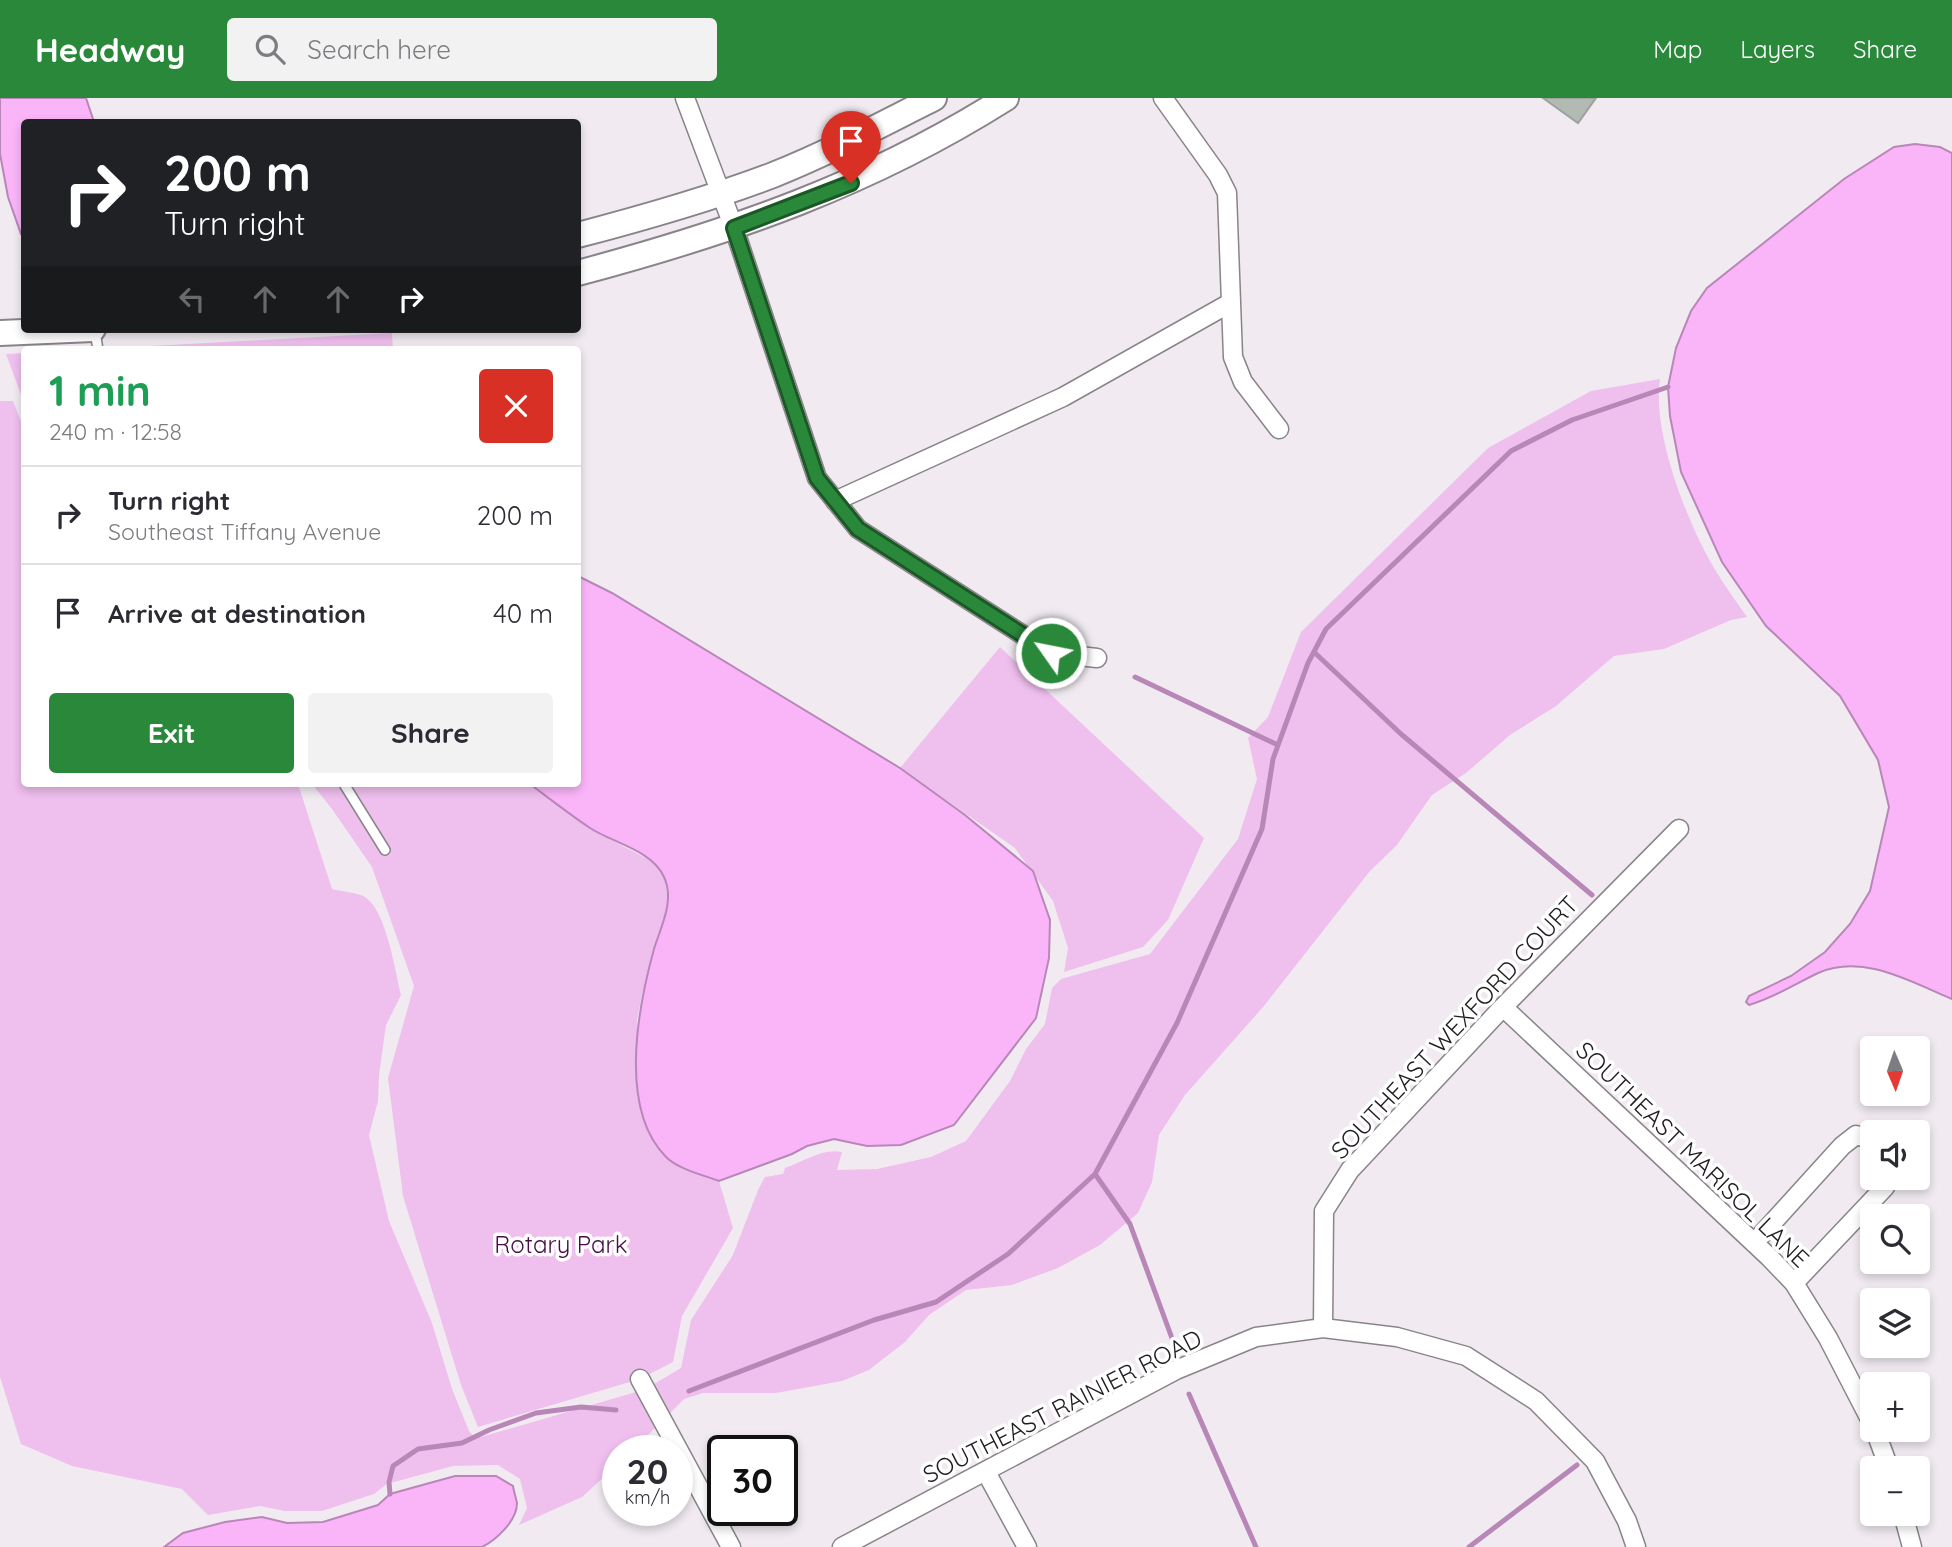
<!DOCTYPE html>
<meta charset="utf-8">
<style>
:root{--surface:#fff;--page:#f2f2f3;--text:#2b2b33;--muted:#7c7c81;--line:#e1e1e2;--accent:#29883a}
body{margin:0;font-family:Quicksand,sans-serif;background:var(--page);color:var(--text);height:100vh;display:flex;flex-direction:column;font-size:26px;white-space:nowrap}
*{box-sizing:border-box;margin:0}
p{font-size:23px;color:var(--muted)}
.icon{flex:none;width:38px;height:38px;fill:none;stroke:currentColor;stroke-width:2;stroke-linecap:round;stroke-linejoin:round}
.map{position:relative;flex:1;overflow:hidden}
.side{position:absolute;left:21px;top:248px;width:560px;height:441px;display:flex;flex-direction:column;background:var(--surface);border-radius:7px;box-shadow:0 4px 10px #0003}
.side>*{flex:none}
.banner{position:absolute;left:21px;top:21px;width:560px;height:214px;border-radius:7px;box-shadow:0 4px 10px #0003;background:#202124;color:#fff;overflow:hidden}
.needle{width:46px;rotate:178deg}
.buttons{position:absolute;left:1860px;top:938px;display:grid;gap:14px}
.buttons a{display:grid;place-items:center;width:70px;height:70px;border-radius:7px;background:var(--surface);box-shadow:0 4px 10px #0003;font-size:35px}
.speed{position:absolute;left:602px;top:1337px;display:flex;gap:14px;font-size:35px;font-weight:700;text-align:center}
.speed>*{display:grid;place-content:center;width:91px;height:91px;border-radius:50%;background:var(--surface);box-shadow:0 4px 10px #0003;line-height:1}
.speed small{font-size:18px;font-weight:400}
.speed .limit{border:4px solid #111;border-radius:10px;background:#fff;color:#111}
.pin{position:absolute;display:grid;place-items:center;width:60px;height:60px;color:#fff;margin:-72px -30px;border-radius:50% 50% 50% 0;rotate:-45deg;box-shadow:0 0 7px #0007}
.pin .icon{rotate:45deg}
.me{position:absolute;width:77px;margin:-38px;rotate:303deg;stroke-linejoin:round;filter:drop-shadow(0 0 5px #0008)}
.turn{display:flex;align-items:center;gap:24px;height:147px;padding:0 28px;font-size:32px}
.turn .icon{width:91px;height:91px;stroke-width:2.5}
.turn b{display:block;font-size:49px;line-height:60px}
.lanes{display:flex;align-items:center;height:66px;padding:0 28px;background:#0003;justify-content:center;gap:35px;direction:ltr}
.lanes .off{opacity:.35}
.round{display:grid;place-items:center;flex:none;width:74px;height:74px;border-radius:7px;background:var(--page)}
.summary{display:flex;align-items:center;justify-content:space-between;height:119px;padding:0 28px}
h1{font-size:42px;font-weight:700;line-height:52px;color:#1e9e55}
.action{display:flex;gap:14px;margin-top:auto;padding:14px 28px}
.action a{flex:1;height:80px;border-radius:7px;background:var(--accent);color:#fff;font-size:28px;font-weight:700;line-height:80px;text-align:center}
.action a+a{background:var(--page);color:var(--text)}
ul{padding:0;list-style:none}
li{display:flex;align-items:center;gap:21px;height:98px;padding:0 28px;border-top:2px solid var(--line)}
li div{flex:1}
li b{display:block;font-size:26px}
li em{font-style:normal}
header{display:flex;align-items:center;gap:42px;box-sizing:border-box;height:98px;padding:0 35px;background:var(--accent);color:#fff}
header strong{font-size:33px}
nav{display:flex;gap:38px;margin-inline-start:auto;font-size:24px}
.search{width:490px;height:63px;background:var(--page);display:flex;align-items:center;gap:18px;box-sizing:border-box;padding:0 24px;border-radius:7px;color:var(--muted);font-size:26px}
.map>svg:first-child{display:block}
</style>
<header>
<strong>Headway</strong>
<div class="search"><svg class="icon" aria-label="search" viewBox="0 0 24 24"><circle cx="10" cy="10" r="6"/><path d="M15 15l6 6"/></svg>Search here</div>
<nav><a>Map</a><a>Layers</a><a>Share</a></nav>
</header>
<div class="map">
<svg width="1952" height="1449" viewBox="0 0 1952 1449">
<rect width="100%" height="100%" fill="#f1ebf1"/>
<path fill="#efbfee" d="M392,235L393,252H78Z
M24,255V305L6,256Z
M1660,281C1652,335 1687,424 1714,470C1724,487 1736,503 1747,519L1731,522L1664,551L1614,558L1556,608L1510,637L1466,675L1432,697L1397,747L1370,773L1264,908L1185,997L1159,1037L1152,1084L1138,1115L1100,1147L1058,1170L1012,1187L966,1192L929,1217L905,1244L869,1272L842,1283L776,1295H703L684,1301L670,1315L654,1286L681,1270L691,1222L733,1157L758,1092L765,1079L783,1076L785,1070C803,1064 822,1050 842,1054L837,1072L877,1071L931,1059L966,1043L1010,983L1026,951L1045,926L1052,890L1061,881L1150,856L1238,741L1257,681L1248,640L1268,619L1301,534L1488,350L1591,293Z
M0,303H13L24,331V686H298L332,791C342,794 356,794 365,799C386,812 395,872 401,897L386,927L379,977L378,1003L369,1037L389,1123L432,1225L452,1291L469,1333L474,1339H481L636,1294L655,1330L632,1353H618V1366L582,1399L519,1427L527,1410L520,1381L498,1367L453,1368L387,1386L374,1396L322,1413H285L260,1408L208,1417L182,1391L72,1368L21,1346L0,1279Z
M1000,549L1204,740L1168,822L1143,849L1064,874L1068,850L1053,803L1015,750L900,670Z
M312,686H530L593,732L653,764L664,777L668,802L667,814L642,896L637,922V970L642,1018L654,1044L692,1072L719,1083L733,1130L682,1218L673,1264L640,1281L478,1329L461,1287L403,1098L388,980L414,888L372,769L332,711Z"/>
<path fill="#fab5f9" stroke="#b887b8" stroke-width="2" d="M0,0H86L94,24H24V136H21L8,99L0,56Z
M1915,46L1940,49L1952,55V901C1911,884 1863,855 1818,875C1795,886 1774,900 1749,907L1746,904L1749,898L1791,878L1825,854L1850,826L1870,793L1889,709L1878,662L1840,598L1766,528L1722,464L1681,374L1670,318L1668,289L1676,250L1691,213L1707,190L1844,81L1894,49Z
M578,478L612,495L900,670L965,717L1033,773L1050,822L1049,860L1036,920L954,1027L901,1047L867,1048L834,1041L807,1048L792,1056L719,1083C703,1077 678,1071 666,1059C618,1011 638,909 654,851C661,828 675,803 664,779C652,752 613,745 590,730C569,716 550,701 530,686H578Z
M455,1378H496L513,1388C514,1394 516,1400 517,1405C517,1423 496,1442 482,1449H164L183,1435L225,1424L262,1419L287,1425L323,1424L378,1407L390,1396Z"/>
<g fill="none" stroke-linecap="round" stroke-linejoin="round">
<path stroke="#b887b8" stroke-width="5" d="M1314,554L1401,636L1592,797
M1135,579L1278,647
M1095,1076L1130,1126L1173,1243
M689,1293L874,1222L936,1204L1008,1156L1095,1076L1177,925L1262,731L1273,661L1308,565L1326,531L1511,353L1572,322L1668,289
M1189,1296L1256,1449
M390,1396L389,1384L393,1368L418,1351L462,1345L489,1332L536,1315L581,1309L616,1312
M1469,1449L1577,1367"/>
</g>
<path fill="#b3b9b3" stroke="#9ca39d" stroke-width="2" d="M1543,0H1596L1578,25Z"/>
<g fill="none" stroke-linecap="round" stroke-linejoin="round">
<g stroke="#8a848a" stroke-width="12">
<path id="lane" d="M95,233L98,252
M344,686L385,752"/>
</g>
<g stroke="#8a848a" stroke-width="21">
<path id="street" d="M685,0L734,130L817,380L858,431L1051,555L1097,560
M1163,0L1218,77L1227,95L1233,259L1243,284L1279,331
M835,403L1063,299L1230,205
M1503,909L1769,1159L1794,1185L1828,1240L1872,1325
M1754,1145L1842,1048L1856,1037L1872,1042
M1794,1185L1885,1089L1890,1080
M1323,1230L1324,1113L1350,1072L1503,909L1679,731
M640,1281L731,1449
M1875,1332L1889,1370
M986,1374L1027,1449
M1903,1416L1912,1449
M842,1449L1176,1272L1256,1239L1323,1230L1397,1239L1466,1258L1536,1303L1595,1363L1627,1423L1636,1449"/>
</g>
<g stroke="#8a848a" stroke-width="28">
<path id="secondary" d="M578,137C643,120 710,101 773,77C828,55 881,27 934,0
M578,175C732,134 870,86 1006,0
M0,235L93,231"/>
</g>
<use href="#lane" stroke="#fff" stroke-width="9"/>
<use href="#street" stroke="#fff" stroke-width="18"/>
<use href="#secondary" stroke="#fff" stroke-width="24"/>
</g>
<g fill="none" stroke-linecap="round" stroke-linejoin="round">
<g stroke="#1b5826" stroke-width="18">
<path id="route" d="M851,85L734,130L817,380L858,431L1051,555"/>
</g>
<use href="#route" stroke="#29883a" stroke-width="12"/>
</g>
<g text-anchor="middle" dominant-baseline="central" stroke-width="7" stroke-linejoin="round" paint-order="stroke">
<g font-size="24" fill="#1f1d1f" stroke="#fff">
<text transform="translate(1454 929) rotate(-47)">SOUTHEAST WEXFORD COURT</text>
<text transform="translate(1693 1056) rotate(44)">SOUTHEAST MARISOL LANE</text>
<text transform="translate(1062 1308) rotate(-27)">SOUTHEAST RAINIER ROAD</text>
</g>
<g font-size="24" fill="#490d4a" stroke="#fff">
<text x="561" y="1146">Rotary Park</text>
</g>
</g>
</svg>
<div class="buttons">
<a><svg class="needle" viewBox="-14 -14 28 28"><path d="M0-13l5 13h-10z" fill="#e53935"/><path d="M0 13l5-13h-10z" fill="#7c7c81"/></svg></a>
<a><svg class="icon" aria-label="sound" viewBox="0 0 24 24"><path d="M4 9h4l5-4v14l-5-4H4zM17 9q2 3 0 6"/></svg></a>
<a><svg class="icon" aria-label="search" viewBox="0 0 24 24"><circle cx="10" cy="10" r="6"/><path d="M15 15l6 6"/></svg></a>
<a><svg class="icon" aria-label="layers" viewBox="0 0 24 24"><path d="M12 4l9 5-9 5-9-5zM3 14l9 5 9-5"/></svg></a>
<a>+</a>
<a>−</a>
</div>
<div class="speed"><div>20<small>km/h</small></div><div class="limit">30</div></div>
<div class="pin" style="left:851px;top:85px;background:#d93025"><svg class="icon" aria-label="arrive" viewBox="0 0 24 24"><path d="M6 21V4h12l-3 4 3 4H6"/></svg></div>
<svg class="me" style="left:1051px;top:555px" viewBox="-20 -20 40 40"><circle r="17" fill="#29883a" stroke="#fff" stroke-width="3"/><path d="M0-11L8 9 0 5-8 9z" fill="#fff"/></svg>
<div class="banner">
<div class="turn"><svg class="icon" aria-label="right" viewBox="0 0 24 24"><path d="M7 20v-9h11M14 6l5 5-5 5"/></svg><div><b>200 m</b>Turn right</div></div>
<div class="lanes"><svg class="icon off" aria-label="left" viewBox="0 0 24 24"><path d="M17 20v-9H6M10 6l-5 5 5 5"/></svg><svg class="icon off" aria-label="ahead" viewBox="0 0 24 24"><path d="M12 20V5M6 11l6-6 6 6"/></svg><svg class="icon off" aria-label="ahead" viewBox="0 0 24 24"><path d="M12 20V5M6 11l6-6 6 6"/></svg><svg class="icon" aria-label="right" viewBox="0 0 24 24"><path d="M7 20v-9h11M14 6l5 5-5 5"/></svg></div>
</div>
<section class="side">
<div class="summary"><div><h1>1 min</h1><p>240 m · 12:58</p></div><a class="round" style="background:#d93025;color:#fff"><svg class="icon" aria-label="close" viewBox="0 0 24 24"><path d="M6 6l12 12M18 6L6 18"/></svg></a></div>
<ul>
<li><svg class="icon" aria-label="right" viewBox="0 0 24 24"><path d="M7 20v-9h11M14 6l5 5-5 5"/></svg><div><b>Turn right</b><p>Southeast Tiffany Avenue</p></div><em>200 m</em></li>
<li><svg class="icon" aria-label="arrive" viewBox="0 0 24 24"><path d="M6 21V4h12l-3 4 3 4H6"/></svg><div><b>Arrive at destination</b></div><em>40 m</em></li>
</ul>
<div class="action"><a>Exit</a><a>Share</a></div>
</section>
</div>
